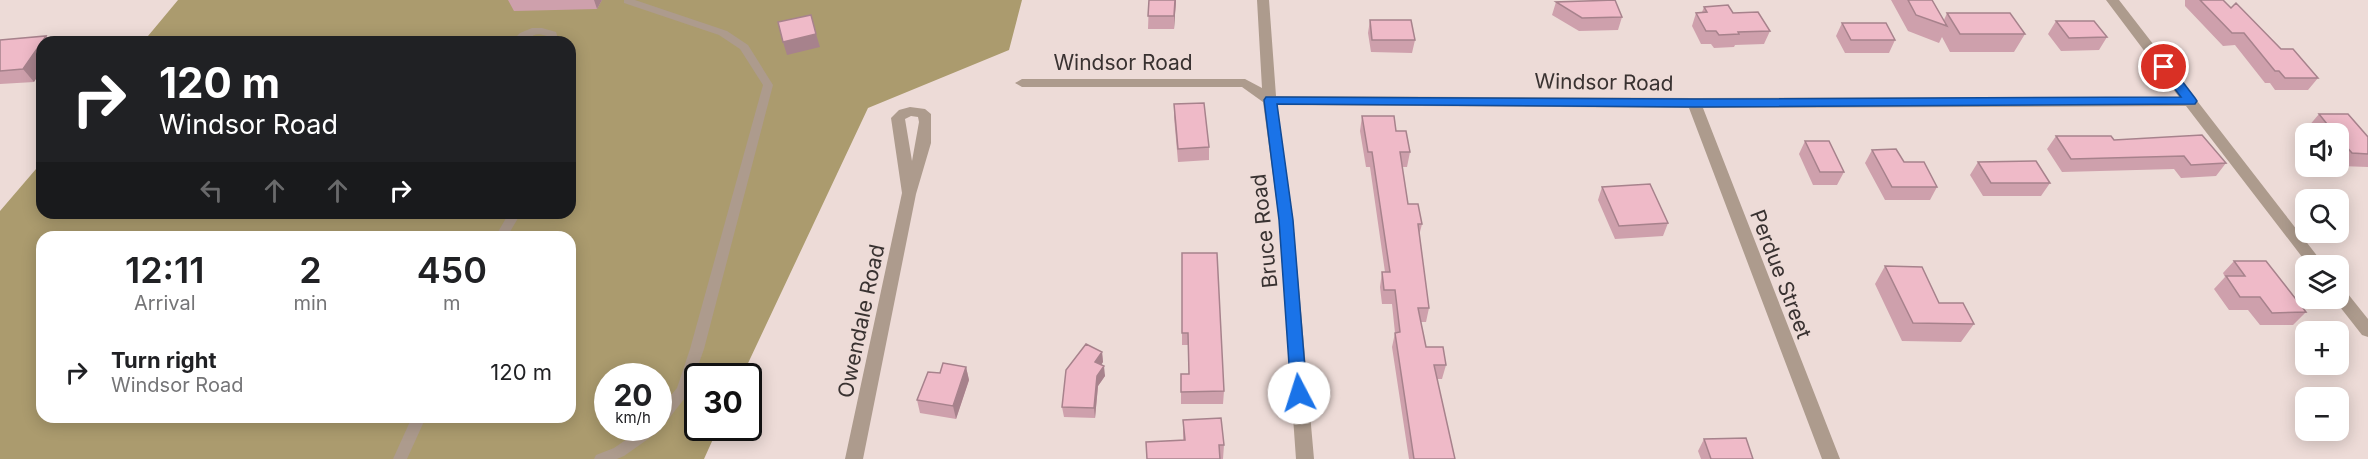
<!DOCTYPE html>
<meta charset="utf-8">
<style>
:root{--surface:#fff;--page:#f2f2f2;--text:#202124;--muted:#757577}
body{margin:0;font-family:Inter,sans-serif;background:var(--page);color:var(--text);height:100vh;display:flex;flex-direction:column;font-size:22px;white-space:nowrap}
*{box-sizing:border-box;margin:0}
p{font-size:20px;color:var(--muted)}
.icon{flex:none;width:33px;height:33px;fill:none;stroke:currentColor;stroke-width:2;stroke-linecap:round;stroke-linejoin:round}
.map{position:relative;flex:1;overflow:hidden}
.panel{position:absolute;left:36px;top:231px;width:540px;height:192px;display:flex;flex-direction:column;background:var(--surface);border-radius:18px;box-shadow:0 3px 15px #0003}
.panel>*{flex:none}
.hud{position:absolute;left:36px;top:36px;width:540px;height:183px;border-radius:18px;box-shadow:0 3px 15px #0003;background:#202124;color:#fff;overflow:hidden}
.tools{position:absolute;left:2295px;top:123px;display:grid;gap:12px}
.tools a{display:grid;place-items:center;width:54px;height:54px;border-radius:12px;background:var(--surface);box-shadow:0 3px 15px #0003;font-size:30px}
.speed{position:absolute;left:594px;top:363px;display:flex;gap:12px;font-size:30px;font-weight:700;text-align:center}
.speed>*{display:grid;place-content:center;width:78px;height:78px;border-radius:50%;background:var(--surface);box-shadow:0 3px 15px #0003;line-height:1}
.speed small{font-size:15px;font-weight:400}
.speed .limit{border:3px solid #111;border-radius:9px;background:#fff;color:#111}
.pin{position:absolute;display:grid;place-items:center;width:51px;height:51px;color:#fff;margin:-26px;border:3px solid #fff;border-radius:50%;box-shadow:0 2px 6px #0007}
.me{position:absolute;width:66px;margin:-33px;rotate:355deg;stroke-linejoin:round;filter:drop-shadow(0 0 4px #0008)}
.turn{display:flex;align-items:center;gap:21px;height:126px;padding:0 24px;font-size:27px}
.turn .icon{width:78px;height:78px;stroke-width:2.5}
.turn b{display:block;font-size:42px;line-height:51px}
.lanes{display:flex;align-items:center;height:57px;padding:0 24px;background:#0003;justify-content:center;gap:30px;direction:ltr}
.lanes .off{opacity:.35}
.eta{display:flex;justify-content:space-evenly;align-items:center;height:102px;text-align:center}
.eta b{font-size:36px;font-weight:600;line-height:42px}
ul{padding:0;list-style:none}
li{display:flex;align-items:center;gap:18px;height:78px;padding:0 24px}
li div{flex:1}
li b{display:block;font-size:22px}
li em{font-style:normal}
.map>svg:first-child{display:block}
</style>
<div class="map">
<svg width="2368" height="459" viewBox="0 0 2368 459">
<rect width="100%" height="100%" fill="#eddbd7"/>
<path fill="#ab9b6e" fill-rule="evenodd" d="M178,0H1022L1009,50L868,108L742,376H698V428H718L704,459H0V211L42,162V213H570V42H143ZM42,237H570V417H42ZM608,376H658V428H608Z"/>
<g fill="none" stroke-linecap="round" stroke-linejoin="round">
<path fill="#ad9b8d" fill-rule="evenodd" d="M624,0H635L727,31L748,45L773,85L704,349L688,394L663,426L659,427L658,432L624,456L617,459H594L596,455L614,448L643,428H658V411L677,388L690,349L763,85L740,49L719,35L624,3Z
M532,28H542L556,32L559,42H549L547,36C531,31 534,38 522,42C518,43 515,42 511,42L520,33Z
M509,213H521L507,237H495Z
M412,417H426L407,459H393Z"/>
<path fill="#ad9b8d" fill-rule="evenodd" d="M1257,0H1269L1276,96L1694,98L2179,97L2106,0H2119L2325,266H2309L2186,106L1703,108L1840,459H1822L1689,108L1277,105L1293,220L1314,459H1296L1279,220L1263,102L1242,87H1022L1015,83L1022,79H1245L1262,88Z
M910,107L925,109L931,114V143L916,194L863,459H845L902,193L891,118L899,110ZM911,116L918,117L919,122L912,161L905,119Z
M2338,287L2344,289L2368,319V337L2362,335L2333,298H2338Z"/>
</g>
<path fill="#cea0ac" d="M508,0H602L597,9L514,11Z
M1149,0H1176L1174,29H1148Z
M1891,0H1932L1944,20L1947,13L2025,34L2014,52H1950L1942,37L1939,43L1908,31Z
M2185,0H2223L2231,8L2281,49L2318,78L2308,90H2275L2270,83H2265L2235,45L2223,46L2185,6Z
M1556,2L1622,17L1618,30L1579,31L1552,15Z
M1704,7L1733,13L1770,31L1764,44L1735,45L1734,47L1714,48L1711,44H1701L1692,26L1696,13L1702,12Z
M1370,20L1415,40L1412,53L1371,52L1368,33Z
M2056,21L2107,37L2099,50L2061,51L2048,34Z
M1842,23L1895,40L1889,53H1845L1836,36Z
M46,36L50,42H42L34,82L0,84V41Z
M1174,104L1209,147V160L1178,162L1174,117Z
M2319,114L2368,137V167L2340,166L2338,164V134H2313L2308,127Z
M1362,116L1396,131L1410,152L1407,167H1402L1408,204L1422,224L1419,236L1429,308L1426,322H1421L1426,347L1446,365L1442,379H1437L1455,459H1409L1392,347L1395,333L1392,304H1382L1380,287L1382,272H1385L1370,167H1366L1360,131Z
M2056,136L2114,140L2226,163L2216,176L2181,178L2174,169L2062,172L2047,149Z
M1805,141L1844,172L1837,185H1813L1799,154Z
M1872,150L1904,162L1937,187L1930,200H1885L1865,163Z
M1978,162L2050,183L2041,196H1983L1970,175Z
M1602,187L1668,223L1663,236L1615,239L1598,200Z
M1182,253L1224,391L1223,404H1181V374H1189L1188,345H1182Z
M2234,261L2306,312L2293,325H2260L2248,310H2229L2214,289L2225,277L2223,273Z
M1885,266L1939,303L1974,324L1961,342L1902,341L1875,284Z
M1102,352L1103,362L1101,365L1105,376L1098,386L1095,418L1064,417L1062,407Z
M966,367L969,380L956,419L920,413L917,400Z
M1183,420L1224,445L1223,459H1147L1146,442L1183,440Z
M1704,439L1753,459H1701L1698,451Z"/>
<path fill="#a7828c" d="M594,0H602L597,9Z
M1175,0H1176L1174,29V16Z
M816,34L820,47L787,55L783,42Z
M46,36L50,42H42V70L34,82L23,69Z
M1102,352L1103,362L1096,372L1095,362Z
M1104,366L1105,376L1098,386L1095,418L1094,408L1097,376Z
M966,367L969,380L956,419L953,406Z"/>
<path fill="#efbac8" stroke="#a7828c" stroke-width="1.5" d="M1149,0H1175L1174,16H1148Z
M1615,0L1622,17L1582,18L1556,2Z
M1908,0H1932L1947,26L1916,15Z
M2200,0H2223L2231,8L2236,3L2281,49H2293L2318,78H2285L2279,71H2275L2244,33H2232Z
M1728,5L1733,13L1758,12L1770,31L1738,32L1739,34L1719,35L1716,31H1706L1696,13L1707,12L1704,7Z
M1947,13H2010L2025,34H1960Z
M811,15L816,34L783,42L778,22Z
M1370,20H1411L1415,40H1372Z
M2056,21H2094L2107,37L2069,38Z
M1842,23H1886L1895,40H1851Z
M46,36L23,69L0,71V40Z
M1204,103L1209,147L1178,149L1174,104Z
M2319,114H2348L2368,137V154L2352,153L2338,137V134H2335Z
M1362,116H1394L1396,131H1406L1410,152H1400L1408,204H1418L1422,224H1418L1429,308H1418L1426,347H1443L1446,365H1434L1455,459H1414L1395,333L1400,332L1395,290H1384L1382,272H1390L1372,152H1368Z
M2202,135L2226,163L2191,165L2184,156L2071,159L2056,136H2111L2114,140Z
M1805,141H1829L1844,172H1820Z
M1896,149L1904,162H1924L1937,187H1892L1872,150Z
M2036,161L2050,183H1991L1978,162Z
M1650,184L1668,223L1619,226L1602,187Z
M1182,253H1217L1224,391L1181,392V374H1189L1188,333H1182Z
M2234,261H2266L2306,312L2272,313L2260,297H2240L2226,276H2245Z
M1885,266L1922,267L1939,303H1963L1974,324L1913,323Z
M1086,344L1102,352L1095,362L1104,366L1097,376L1094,408L1062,407L1066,370Z
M943,363L966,367L953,406L917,400L928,372L940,373Z
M1221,418L1224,445H1219L1220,459H1147L1146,442L1185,440L1183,420Z
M1746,438L1753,459H1711L1704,439Z"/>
<path fill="#1a73e8" stroke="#114b97" stroke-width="1.5" d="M2164,63L2169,64L2195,98L2197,101L2195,104L1694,107L1277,104L1293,220L1307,393L1304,397L1299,399L1294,397L1291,393L1279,220L1264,100L1266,97L1694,99L2181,97L2158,67Z"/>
<g text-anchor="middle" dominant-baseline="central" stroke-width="4.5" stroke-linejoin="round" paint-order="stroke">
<g font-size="21" fill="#393231" stroke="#eddbd7">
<text x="1123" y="62">Windsor Road</text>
<text transform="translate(1604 82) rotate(1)">Windsor Road</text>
<text transform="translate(1264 231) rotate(-96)">Bruce Road</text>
<text transform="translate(1781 274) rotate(69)">Perdue Street</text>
<text transform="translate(861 321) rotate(-78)">Owendale Road</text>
</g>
</g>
</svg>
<div class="tools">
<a><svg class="icon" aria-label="sound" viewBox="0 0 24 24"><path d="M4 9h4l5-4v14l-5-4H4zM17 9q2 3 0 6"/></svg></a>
<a><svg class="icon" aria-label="search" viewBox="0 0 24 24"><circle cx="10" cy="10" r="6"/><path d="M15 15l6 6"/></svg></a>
<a><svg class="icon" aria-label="layers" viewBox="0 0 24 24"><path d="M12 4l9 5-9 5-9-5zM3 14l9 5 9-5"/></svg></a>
<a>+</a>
<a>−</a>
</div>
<div class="speed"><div>20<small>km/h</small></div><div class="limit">30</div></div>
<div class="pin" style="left:2164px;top:67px;background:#d93025"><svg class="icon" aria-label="arrive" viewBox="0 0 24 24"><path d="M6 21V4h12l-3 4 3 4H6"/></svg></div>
<svg class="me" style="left:1299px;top:393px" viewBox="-20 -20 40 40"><circle r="19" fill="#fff"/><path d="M0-13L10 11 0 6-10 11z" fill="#1a73e8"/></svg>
<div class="hud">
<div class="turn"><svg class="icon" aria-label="right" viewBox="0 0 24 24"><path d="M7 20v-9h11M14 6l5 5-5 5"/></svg><div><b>120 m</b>Windsor Road</div></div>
<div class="lanes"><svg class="icon off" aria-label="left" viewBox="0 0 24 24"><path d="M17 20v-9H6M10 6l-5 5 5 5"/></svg><svg class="icon off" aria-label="ahead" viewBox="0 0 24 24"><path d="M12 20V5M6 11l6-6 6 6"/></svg><svg class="icon off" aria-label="ahead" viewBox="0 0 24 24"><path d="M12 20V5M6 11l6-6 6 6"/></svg><svg class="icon" aria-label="right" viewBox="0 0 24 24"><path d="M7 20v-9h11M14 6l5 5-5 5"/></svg></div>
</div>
<section class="panel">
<div class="eta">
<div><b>12:11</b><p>Arrival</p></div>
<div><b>2</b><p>min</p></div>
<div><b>450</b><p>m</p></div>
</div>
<ul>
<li><svg class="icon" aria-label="right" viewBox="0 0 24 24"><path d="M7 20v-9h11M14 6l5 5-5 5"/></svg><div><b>Turn right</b><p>Windsor Road</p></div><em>120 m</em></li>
</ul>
</section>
</div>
